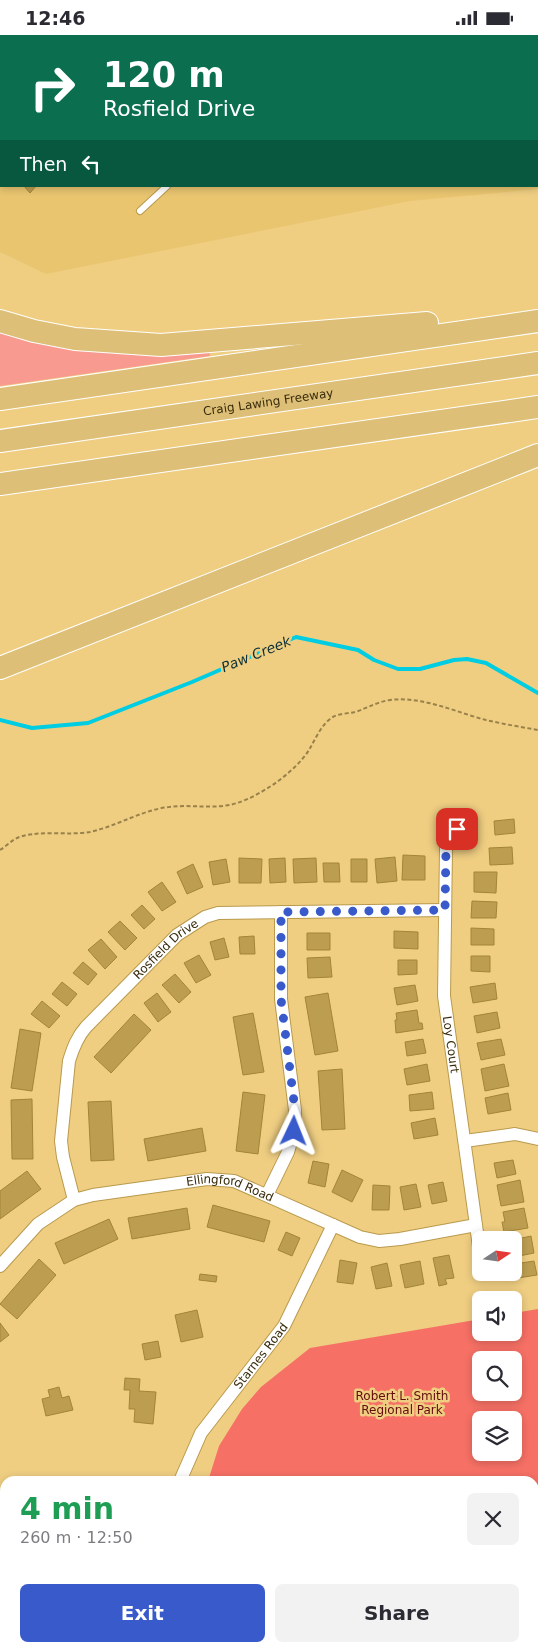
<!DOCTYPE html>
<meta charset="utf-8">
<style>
:root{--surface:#fff;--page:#f2f2f3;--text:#2b2b33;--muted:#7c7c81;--accent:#385acb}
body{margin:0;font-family:"DejaVu Sans",sans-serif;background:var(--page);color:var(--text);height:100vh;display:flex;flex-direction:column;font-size:19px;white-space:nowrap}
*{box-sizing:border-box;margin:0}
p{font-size:16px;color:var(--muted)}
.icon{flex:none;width:28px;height:28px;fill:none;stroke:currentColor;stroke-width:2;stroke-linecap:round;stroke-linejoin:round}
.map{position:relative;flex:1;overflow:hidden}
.side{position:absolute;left:0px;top:1441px;width:539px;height:176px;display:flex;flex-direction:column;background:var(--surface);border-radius:15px 15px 0 0;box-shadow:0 2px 8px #0003}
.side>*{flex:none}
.banner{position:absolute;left:0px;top:0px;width:539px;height:152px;box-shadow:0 2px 8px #0003;background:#0b6e4f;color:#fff;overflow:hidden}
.needle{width:32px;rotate:77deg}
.fabs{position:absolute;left:472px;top:1196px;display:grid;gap:10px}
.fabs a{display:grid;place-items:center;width:50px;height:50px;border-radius:8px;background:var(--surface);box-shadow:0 2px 8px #0003;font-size:25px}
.pin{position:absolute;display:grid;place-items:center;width:42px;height:42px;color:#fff;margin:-21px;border-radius:10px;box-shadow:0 2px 8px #0006}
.me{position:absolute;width:55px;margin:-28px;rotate:2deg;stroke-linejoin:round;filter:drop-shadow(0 0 4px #0008)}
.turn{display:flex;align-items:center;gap:18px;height:105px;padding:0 20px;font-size:22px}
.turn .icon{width:65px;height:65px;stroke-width:2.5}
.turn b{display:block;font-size:35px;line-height:42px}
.then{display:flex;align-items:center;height:48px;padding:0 20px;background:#0003;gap:10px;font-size:19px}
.round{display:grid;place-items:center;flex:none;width:52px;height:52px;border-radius:8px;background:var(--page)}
.headline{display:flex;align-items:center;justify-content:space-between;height:85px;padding:0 20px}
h1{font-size:30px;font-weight:600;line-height:38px;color:#1e9e55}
.cta{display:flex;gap:10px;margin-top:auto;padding:10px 20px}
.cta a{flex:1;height:58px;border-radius:8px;background:var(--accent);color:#fff;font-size:20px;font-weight:600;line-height:58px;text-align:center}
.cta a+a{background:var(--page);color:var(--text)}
.status{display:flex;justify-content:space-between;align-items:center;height:35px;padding:0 25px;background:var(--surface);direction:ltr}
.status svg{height:14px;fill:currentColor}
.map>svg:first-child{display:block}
</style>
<div class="status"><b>12:46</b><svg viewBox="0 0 49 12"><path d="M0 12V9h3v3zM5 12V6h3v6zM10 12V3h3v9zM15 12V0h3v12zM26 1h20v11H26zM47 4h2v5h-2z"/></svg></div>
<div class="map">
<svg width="538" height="1617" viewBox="0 0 538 1617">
<rect width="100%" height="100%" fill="#efce82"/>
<path fill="#e9c570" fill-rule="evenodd" d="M0,0H538V154L410,166L46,239L0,217ZM1,1H538V151H1Z"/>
<path fill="#f89a8f" d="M0,294L209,315L210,321L0,351Z"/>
<path fill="#f67065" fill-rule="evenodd" d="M538,1274V1617H300V1613L534,1612V1446H208L219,1411L242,1374L261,1352L310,1313L481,1284V1298H514V1278ZM481,1325H514V1358H481ZM481,1385H514V1418H481Z"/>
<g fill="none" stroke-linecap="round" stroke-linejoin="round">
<path stroke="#00cde1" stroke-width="4" d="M0,685L32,693L88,688L192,647L296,602L358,615L374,625L398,634H420L454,625L467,624L486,628L538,658"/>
</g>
<path fill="#bd9e51" stroke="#a38537" d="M29,0H250L27,1Z
M1,26V127L0,126Z
M24,151H36L30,158Z
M514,784L515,798L495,800L494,786Z
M512,812L513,829L490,830L489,813Z
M403,820L425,821V845H402Z
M395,822L397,846L377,848L375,824Z
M239,823L262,824L261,848H239Z
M285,823L286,847L270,848L269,824Z
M316,823L317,847L294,848L293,824Z
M226,824L230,847L213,850L209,827Z
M351,824H367V847H351Z
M323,828H339L340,847H324Z
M193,829L203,852L187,859L177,837Z
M474,837H497L496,858L474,857Z
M162,847L176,867L162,876L148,857Z
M472,866L497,867L496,883H471Z
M142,870L155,884L144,894L131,880Z
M120,886L137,903L125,915L108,897Z
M471,893L494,894V910H471Z
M394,896L418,897V914L394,913Z
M307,898H330V915H307Z
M254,901L255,919H240L239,902Z
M224,903L229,922L215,925L210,907Z
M101,904L117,922L105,934L88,915Z
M199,920L211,940L196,948L184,928Z
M471,921H490V937L471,936Z
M330,922L332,942L308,943L307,923Z
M398,925H417V939L398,940Z
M83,927L97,939L88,950L73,938Z
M175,939L191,957L179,968L162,950Z
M62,947L77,959L67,971L52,959Z
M495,948L497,964L473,968L470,952Z
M415,950L418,966L397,970L394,953Z
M157,958L171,977L158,987L144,968Z
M328,958L338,1016L315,1020L305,962Z
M42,966L60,981L49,993L31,979Z
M417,975L419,988H422L423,994L396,998L395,985H397L396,978Z
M497,977L500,993L477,998L474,981Z
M253,978L264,1037L243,1040L233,982Z
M134,979L151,995L111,1038L94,1022Z
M20,994L41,998L32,1056L11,1053Z
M423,1004L426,1018L407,1021L405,1007Z
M501,1004L505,1020L481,1025L477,1008Z
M427,1029L430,1046L407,1050L404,1034Z
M504,1029L509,1051L485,1056L481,1034Z
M342,1034L345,1094L322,1095L318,1036Z
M243,1057L265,1060L258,1119L236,1116Z
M432,1057L434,1074L410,1076L409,1060Z
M508,1058L511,1075L488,1079L485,1063Z
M32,1064L33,1124H12L11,1065Z
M111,1066L114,1125L91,1126L88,1067Z
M435,1083L438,1100L414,1104L411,1088Z
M202,1093L206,1116L148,1126L144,1104Z
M513,1125L516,1139L497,1143L494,1128Z
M313,1126L329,1129L325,1152L308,1148Z
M342,1135L363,1145L352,1167L332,1157Z
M27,1136L41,1154L0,1184V1156Z
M520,1145L524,1167L501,1171L497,1150Z
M443,1147L447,1166L432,1169L428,1150Z
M416,1149L421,1172L404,1175L400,1152Z
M373,1150L390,1151L389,1175H372Z
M213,1170L270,1186L264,1207L207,1192Z
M187,1173L190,1194L132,1204L128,1183Z
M524,1173L528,1193L504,1197L502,1187H505L503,1177Z
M109,1184L118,1204L64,1229L55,1208Z
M286,1197L300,1203L292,1221L278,1215Z
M531,1201L534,1218L514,1222L513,1205Z
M449,1220L454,1243L445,1244L447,1249L439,1251L433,1223Z
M39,1224L56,1240L17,1284L0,1269Z
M340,1225L357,1228L353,1249L337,1247Z
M420,1226L424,1249L405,1253L400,1230Z
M534,1226L537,1240L518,1243L515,1229Z
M387,1228L392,1251L376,1254L371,1232Z
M200,1239L217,1241L216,1247L199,1245Z
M197,1275L203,1302L181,1307L175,1280Z
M0,1288L9,1300L0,1307Z
M158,1306L161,1322L145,1325L142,1309Z
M125,1343L140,1344L139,1356L156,1357L153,1389L134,1387L135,1374H129L130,1355H124Z
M59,1352L62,1363L69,1361L73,1375L46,1381L42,1364L50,1362L48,1355Z
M35,1612H54L55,1613L54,1617H33Z
M158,1612H176L175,1615L182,1617H157Z
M206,1612H215L221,1614L220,1617H205Z"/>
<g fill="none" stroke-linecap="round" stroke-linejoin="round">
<g stroke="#b99a4d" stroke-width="8">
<path id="service" d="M330,1L331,0
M140,176L167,151"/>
</g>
<g stroke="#b99a4d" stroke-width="14">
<g id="minor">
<path id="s1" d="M457,794L446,813L444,961L481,1226"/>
<path d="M465,1106L515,1099L538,1104"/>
<path d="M267,1160L288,1117L294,1096L295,1075L281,964V877"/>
<path id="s2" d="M74,1165L63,1122L61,1106L69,1026C73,1013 77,1002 86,992L177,900L205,882L218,878L445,875"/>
<path id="s3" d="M0,1231L38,1189L74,1165L93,1160L207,1144L234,1146L360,1202L379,1206L400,1204L476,1190"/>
<path d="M483,1238V1239"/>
<path id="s4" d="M180,1446L201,1398L284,1291L333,1190"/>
<path d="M110,1617L113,1612"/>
</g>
</g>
<g stroke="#fff" stroke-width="24">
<g id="motorway">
<path d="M0,286L34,296L75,304L161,310L427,288"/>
<path d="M0,364L538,286"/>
<path id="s5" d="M0,406L538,328"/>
<path d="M0,449L538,372"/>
<path d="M0,633L538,420"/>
</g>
</g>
<path stroke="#99814a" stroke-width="2" stroke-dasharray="4 2.5" stroke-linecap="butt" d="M23,1L24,0
M0,22L1,21
M0,815C5,812 10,807 15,804C34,794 68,801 90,797C117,791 142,775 169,772C191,769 215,775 237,768C262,760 295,737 309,715C315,705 320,692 330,684C337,678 347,679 355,677C368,673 376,667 390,665C423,661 455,677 486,685C503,689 521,692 538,695"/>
<use href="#service" stroke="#fff" stroke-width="6"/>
<use href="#minor" stroke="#fff" stroke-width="12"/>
<use href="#motorway" stroke="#ddbf77" stroke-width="22"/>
</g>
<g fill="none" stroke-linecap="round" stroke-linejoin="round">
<path stroke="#385acb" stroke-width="9" stroke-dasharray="0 16.2" d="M294,1096L295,1075L281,964V877L445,875L446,813L457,794"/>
</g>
<g text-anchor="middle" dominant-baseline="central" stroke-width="5" stroke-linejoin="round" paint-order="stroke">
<g font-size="12" fill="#392c0b" stroke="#efce82">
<text stroke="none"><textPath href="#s5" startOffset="271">Craig Lawing Freeway</textPath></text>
<text stroke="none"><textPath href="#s2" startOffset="291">Rosfield Drive</textPath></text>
<text stroke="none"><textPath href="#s1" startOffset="219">Loy Court</textPath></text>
<text stroke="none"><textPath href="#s3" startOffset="259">Ellingford Road</textPath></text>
<text stroke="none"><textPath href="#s4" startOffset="150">Starnes Road</textPath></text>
</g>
<g font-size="12" fill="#620d0d" stroke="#efce82">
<text x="402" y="1361">Robert L. Smith<tspan x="402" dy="14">Regional Park</tspan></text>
</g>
<g font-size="14" font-style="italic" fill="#0d2f34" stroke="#efce82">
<text transform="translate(256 619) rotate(-22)">Paw Creek</text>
</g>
</g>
</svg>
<div class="fabs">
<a><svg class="needle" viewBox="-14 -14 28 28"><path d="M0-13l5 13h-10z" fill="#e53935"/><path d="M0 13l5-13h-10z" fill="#7c7c81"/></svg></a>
<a><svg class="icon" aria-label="sound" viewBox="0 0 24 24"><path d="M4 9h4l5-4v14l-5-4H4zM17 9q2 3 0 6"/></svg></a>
<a><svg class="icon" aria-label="search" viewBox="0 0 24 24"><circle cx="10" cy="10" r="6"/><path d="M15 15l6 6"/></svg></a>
<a><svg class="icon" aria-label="layers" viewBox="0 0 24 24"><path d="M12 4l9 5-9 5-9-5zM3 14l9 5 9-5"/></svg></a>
</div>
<div class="pin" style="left:457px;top:794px;background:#d93025"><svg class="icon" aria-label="arrive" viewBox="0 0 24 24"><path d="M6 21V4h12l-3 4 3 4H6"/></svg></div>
<svg class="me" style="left:294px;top:1096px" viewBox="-20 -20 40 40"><path d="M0-17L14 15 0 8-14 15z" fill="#385acb" stroke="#fff" stroke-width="4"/></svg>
<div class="banner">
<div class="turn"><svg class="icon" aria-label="right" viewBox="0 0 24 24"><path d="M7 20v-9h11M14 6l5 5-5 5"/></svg><div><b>120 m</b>Rosfield Drive</div></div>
<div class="then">Then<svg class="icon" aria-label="left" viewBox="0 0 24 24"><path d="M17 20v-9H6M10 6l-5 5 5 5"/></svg></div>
</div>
<section class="side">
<div class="headline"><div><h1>4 min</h1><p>260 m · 12:50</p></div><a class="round"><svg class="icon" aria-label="close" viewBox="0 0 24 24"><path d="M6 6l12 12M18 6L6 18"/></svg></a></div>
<div class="cta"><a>Exit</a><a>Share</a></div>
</section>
</div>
